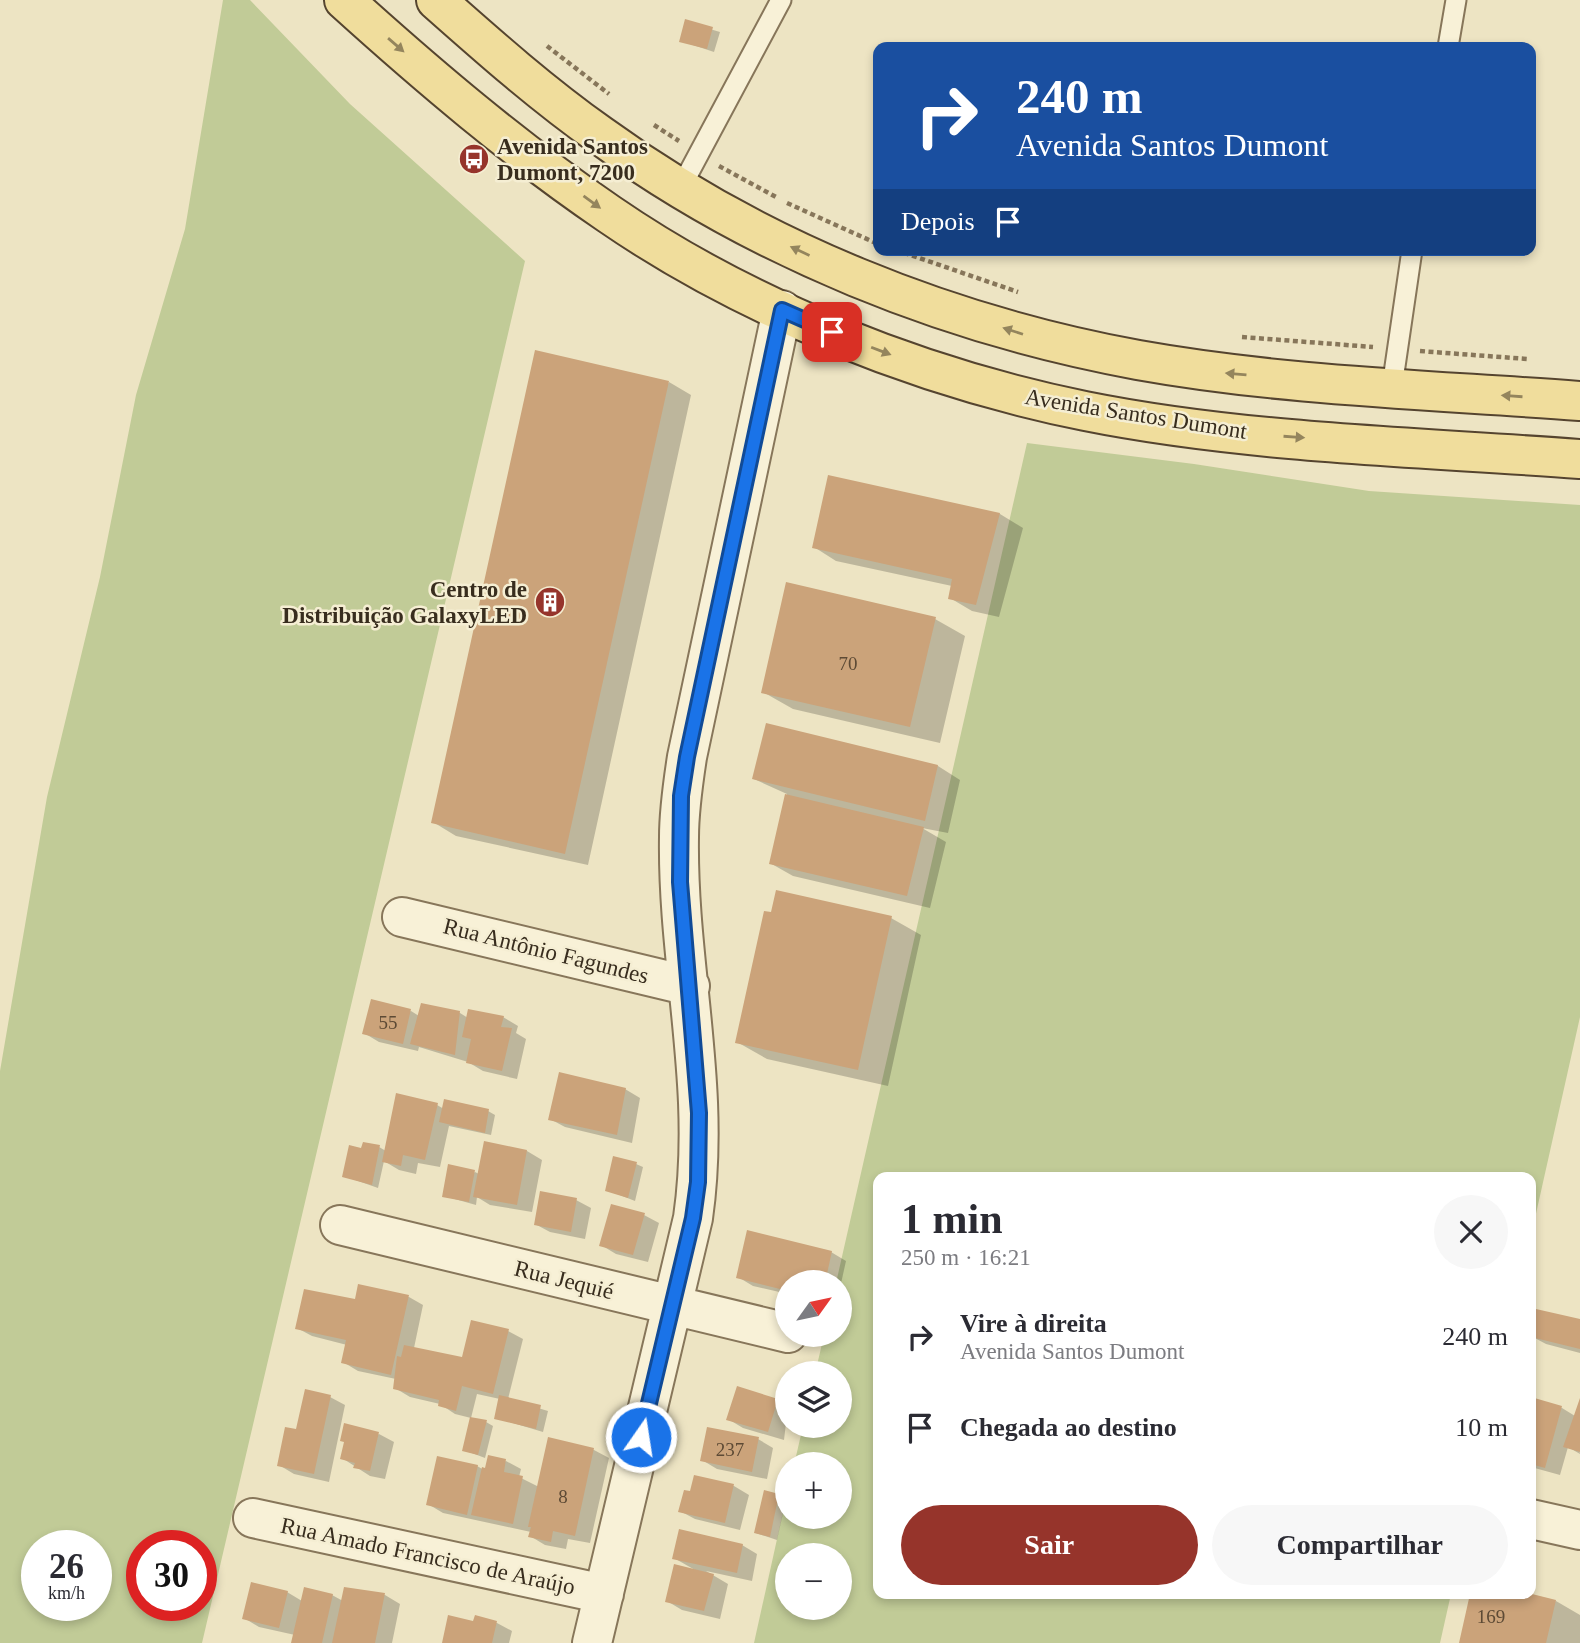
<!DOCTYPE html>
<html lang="pt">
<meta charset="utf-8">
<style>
:root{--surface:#fff;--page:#f7f7f7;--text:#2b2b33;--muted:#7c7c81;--accent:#96342b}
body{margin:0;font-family:Georgia,serif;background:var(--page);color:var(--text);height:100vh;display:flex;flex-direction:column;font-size:26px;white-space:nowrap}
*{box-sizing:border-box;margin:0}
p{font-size:23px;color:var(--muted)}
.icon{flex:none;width:38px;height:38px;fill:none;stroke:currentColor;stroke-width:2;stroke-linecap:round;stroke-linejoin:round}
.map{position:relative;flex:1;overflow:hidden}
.sheet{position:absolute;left:873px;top:1172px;width:663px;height:427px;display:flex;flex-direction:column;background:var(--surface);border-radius:14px;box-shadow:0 4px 10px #0003}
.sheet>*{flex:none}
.guide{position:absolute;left:873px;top:42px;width:663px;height:214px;border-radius:14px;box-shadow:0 4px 10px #0003;background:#1a4fa0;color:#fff;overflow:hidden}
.needle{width:46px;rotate:57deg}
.controls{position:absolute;left:775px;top:1270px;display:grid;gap:14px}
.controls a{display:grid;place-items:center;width:77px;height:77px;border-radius:50%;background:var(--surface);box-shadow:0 4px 10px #0003;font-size:35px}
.speed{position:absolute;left:21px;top:1530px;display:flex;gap:14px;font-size:35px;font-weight:700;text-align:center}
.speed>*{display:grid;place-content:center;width:91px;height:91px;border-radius:50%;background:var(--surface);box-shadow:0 4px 10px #0003;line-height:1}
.speed small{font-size:18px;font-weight:400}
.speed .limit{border:10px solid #d22;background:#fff;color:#111}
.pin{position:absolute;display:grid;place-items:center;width:60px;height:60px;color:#fff;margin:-30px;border-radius:14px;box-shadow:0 4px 10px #0006}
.me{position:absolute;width:77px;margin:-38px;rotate:13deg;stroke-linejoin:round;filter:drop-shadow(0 0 5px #0008)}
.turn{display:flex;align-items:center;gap:24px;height:147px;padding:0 28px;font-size:32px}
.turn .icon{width:91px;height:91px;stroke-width:2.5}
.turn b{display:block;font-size:49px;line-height:60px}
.then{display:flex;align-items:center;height:66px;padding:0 28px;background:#0003;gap:14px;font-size:26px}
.round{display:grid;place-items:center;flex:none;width:74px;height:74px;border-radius:37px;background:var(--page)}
.summary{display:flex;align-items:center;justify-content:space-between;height:119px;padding:0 28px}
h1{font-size:42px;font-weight:700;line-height:52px}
.action{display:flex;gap:14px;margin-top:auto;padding:14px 28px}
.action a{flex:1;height:80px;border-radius:42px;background:var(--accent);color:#fff;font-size:28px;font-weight:700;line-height:80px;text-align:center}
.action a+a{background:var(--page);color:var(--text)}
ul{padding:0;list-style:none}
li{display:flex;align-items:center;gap:21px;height:91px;padding:0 28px}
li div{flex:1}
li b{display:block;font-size:26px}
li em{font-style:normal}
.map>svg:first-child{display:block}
</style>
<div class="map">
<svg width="1580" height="1643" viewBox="0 0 1580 1643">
<rect width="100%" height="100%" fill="#ede4c3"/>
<path fill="#c1cb97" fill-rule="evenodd" d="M223,0H250L350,104L525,261L202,1643H0V1071L47,797L100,577L136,395L185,229ZM37,1545H96V1605H37ZM142,1545H201V1605H142Z
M1027,443L1194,464L1369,491L1580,505V1017L1531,1236V1178H878V1594H1451L1440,1643H754L787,1494L788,1517H840V1465H794L803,1426H840V1374H815L824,1335H840V1283H836ZM788,1556H840V1608H788Z"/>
<path fill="#0003" d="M686,22L720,32L714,52L681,41Z
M669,382L691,395L588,865L456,836L433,822Z
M829,477L1000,514L1023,528L999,617L972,611L950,598L952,586L836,561L814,547Z
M935,619L965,636L940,743L793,709L763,692Z
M767,725L938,766L960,780L948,833L922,828L946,842L930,908L793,876L770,863L787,794L754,779Z
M891,918L921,935L888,1086L767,1059L737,1042Z
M411,1011L419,1016L460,1013L468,1018L503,1017L518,1026L516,1033L526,1039L517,1079L483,1071L468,1062L419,1047L418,1051L379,1042L364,1033Z
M625,1089L640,1098L632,1143L565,1127L550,1119Z
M437,1105L444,1109L488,1111L495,1115L491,1135L449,1126L440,1167L418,1163L416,1174L399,1170L384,1161L378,1188L344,1176L363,1150L379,1147L386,1151Z
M485,1144L527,1151L542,1160L532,1212L490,1205L477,1197L476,1205L444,1196L475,1172L479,1174Z
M636,1164L643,1167L635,1201L607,1190Z
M576,1200L591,1208L585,1239L550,1232L535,1224Z
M644,1215L659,1223L648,1262L616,1254L601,1245Z
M831,1252L846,1261L840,1288V1283H788V1294L753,1286L738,1277Z
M409,1297L423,1305L414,1348L463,1359L508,1331L523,1339L508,1399L548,1411L543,1432L496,1418L500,1399L477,1394L471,1418L455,1414L440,1404L410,1397L395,1388L396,1379L358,1371L343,1362L347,1345L312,1336L297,1328L356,1301Z
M1580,1321V1353L1546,1344L1531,1336Z
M738,1388L788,1406L784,1440L743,1428L728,1419Z
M330,1397L345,1405L329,1482L294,1474L279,1465L297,1431Z
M1531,1399L1562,1408L1575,1416L1580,1454L1568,1447L1560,1475L1531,1467Z
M486,1422L493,1426L485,1458L464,1450Z
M379,1434L394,1442L385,1479L370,1476L342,1458Z
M549,1439L594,1450L609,1458L590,1543L568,1539L566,1549L545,1545L530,1536L531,1532L443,1513L428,1504L477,1466L486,1471L506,1461L521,1469L519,1477L539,1487Z
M758,1439L773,1448L767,1479L717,1469L702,1460Z
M695,1477L734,1486L749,1495L740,1530L695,1519L680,1511L691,1493Z
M779,1496L786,1500L777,1540L756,1533Z
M742,1545L757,1554L752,1581L706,1571L728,1584L720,1619L682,1610L667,1601L695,1570L674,1558Z
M346,1589L385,1595L400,1604L392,1643H293L295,1635L259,1627L244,1618L287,1592L302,1601L332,1595L343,1601Z
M1556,1601L1580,1615V1643H1461Z
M476,1617L497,1623L512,1631L509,1643H444L474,1623Z"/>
<path fill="#cba37a" d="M685,19L713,27L707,49L679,42Z
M535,350L669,381L565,854L431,823Z
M828,475L1000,513L976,605L948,599L952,579L812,548Z
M786,582L936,617L910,727L761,693Z
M766,723L938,765L925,821L752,779Z
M785,794L924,827L907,896L769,864Z
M776,890L892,916L858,1070L735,1043L764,911L771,912Z
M371,999L411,1009L403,1044L362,1034Z
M421,1003L460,1011L455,1055L410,1044Z
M468,1009L504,1016L501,1027L512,1028L502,1071L466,1063L471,1039L462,1037Z
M559,1072L626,1088L617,1135L548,1120Z
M396,1093L438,1103L425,1160L403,1155L401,1166L382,1162Z
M444,1099L489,1109L485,1133L439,1122Z
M484,1141L527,1150L517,1205L473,1197Z
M363,1142L380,1145L372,1185L342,1177L349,1145L361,1148Z
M613,1156L637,1162L628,1198L605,1191Z
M448,1164L475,1170L469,1202L442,1197Z
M540,1191L577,1198L571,1232L534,1225Z
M611,1204L645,1213L633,1255L599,1246Z
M747,1230L832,1251L825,1283H788V1291L736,1278Z
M358,1284L409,1295L391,1375L341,1363L346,1340L295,1329L304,1289L355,1299Z
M1536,1309L1580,1319V1349L1531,1337Z
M471,1320L509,1329L493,1394L462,1386L456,1411L438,1406L439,1400L393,1389L397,1356L401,1357L404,1345L462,1357Z
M737,1386L778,1399L768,1432L726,1420Z
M305,1389L331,1395L314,1474L277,1466L285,1427L296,1429Z
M499,1395L541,1405L536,1429L494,1419Z
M1531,1397L1562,1406L1545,1468L1531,1464Z
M1580,1398V1452L1563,1447Z
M470,1417L487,1420L478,1455L462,1451Z
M344,1423L379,1432L370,1471L353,1468L355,1463L340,1459L344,1442L340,1441Z
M707,1427L759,1437L752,1472L700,1461Z
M548,1437L594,1448L575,1536L553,1531L551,1542L528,1537L531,1527H528Z
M488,1455L506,1459L504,1472L523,1476L513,1524L471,1515L482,1467L485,1468Z
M437,1456L478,1465L467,1515L426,1505Z
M694,1475L734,1484L725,1523L678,1512L684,1490L690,1491Z
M764,1490L779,1494L770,1537L754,1533Z
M679,1529L743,1544L737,1573L672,1559Z
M674,1564L714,1574L704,1611L665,1602Z
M251,1582L288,1591L279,1628L242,1619Z
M304,1587L333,1594L322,1643H291Z
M344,1587L385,1593L375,1643H332Z
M1470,1594H1532L1556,1600L1546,1643H1459Z
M448,1615L473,1621L475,1615L497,1621L492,1643H442Z"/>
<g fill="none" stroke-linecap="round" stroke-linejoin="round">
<g stroke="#87765a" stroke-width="23">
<path id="service" d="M1448,47L1456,0
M680,189L781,0
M1392,387L1412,250"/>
</g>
<g stroke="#87765a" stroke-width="42">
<path id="minor" d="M402,917L690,986
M340,1225L788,1333
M253,1518L604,1594
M1531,1519L1580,1530
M592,1643L693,1218C712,1086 677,966 679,837C679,810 683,783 687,757L782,310"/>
</g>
<g stroke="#55442f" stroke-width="42">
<path id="primary" d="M344,0C428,76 515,150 609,214C747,309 922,378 1085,411C1244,443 1418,447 1580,459
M436,0C489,47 542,94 600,135C757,249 947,325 1138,360C1283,386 1433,390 1580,401"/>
</g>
<path stroke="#87765a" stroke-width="4.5" stroke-dasharray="5 3.5" stroke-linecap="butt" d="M547,46L609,94
M654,125L679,141
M719,166L776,197
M787,203L878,244
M896,250L1018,292
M1242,337L1373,347
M1420,351L1527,359"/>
<use href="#service" stroke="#f8f1d7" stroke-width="19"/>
<use href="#minor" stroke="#f8f1d7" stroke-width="38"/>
<use href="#primary" stroke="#f0dd9c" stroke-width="38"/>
</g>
<defs><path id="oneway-solid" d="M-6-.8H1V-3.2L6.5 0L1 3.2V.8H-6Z" transform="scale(1.75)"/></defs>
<g fill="#94855d">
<use href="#oneway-solid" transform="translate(396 45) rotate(41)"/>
<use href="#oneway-solid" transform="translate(592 202) rotate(36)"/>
<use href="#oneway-solid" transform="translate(800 251) rotate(-155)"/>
<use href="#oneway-solid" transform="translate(1013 331) rotate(-162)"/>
<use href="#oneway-solid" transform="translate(881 351) rotate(21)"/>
<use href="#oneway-solid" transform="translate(1236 374) rotate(-175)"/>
<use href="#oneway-solid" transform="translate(1512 396) rotate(-176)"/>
<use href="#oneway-solid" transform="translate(1294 437) rotate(4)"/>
</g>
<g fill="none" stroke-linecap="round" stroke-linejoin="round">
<g stroke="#114b97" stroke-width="18">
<path id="route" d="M641,1437L693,1218L698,1182L699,1113L680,882L681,796L687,757L782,310L832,332"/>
</g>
<use href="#route" stroke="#1a73e8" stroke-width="12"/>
</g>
<defs>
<g id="bus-disc" transform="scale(1.575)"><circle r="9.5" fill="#96342b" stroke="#f5eed3"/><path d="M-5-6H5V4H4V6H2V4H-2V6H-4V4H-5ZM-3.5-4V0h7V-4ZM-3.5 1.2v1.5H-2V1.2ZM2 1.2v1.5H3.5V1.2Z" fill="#fff"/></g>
<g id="building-disc" transform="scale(1.575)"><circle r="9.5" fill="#96342b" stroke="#f5eed3"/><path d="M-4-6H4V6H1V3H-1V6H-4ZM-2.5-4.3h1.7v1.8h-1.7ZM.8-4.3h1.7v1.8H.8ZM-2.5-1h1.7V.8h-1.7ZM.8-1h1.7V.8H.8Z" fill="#fff"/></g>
</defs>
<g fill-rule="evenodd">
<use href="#bus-disc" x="474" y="159"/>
<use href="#building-disc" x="550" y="602"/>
</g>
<g text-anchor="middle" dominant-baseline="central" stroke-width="5" stroke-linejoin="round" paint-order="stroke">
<g font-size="19" fill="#5d4a35">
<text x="848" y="663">70</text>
<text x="388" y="1022">55</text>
<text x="730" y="1449">237</text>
<text x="563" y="1496">8</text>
<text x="1491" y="1616">169</text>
</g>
<g font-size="23" font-weight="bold" fill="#382d1e" stroke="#f5eed3" text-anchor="start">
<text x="497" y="146">Avenida Santos<tspan x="497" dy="26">Dumont, 7200</tspan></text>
<text x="527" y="589" text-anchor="end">Centro de<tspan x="527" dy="26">Distribuição GalaxyLED</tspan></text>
</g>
<g font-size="23" fill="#382d1e" stroke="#f5eed3">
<text transform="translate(1136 414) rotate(9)">Avenida Santos Dumont</text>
<text transform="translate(546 951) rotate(14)">Rua Antônio Fagundes</text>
<text transform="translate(564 1280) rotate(14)">Rua Jequié</text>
<text transform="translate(428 1556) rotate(12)">Rua Amado Francisco de Araújo</text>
</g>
</g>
</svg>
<div class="controls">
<a><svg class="needle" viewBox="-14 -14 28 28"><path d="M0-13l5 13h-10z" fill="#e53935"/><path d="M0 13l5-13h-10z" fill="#7c7c81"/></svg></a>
<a><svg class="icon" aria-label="layers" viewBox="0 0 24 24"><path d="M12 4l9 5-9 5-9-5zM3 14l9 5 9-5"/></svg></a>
<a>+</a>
<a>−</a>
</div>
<div class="speed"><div>26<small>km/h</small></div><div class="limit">30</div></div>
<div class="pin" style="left:832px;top:332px;background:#d93025"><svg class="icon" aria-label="arrive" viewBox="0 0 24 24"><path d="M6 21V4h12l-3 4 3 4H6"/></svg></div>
<svg class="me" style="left:641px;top:1437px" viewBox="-20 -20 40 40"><circle r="17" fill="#1a73e8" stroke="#fff" stroke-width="3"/><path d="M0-11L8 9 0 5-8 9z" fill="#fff"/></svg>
<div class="guide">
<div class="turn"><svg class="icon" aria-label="right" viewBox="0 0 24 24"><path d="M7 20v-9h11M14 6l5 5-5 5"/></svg><div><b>240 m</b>Avenida Santos Dumont</div></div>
<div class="then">Depois<svg class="icon" aria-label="arrive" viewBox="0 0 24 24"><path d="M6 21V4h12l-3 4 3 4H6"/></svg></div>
</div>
<section class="sheet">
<div class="summary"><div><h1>1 min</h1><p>250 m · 16:21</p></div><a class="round"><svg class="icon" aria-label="close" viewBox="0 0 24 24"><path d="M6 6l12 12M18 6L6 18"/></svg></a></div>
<ul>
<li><svg class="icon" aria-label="right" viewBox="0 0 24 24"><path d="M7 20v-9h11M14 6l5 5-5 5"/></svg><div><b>Vire à direita</b><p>Avenida Santos Dumont</p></div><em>240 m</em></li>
<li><svg class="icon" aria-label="arrive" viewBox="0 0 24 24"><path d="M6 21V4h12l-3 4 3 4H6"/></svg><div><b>Chegada ao destino</b></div><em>10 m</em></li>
</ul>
<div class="action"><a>Sair</a><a>Compartilhar</a></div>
</section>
</div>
